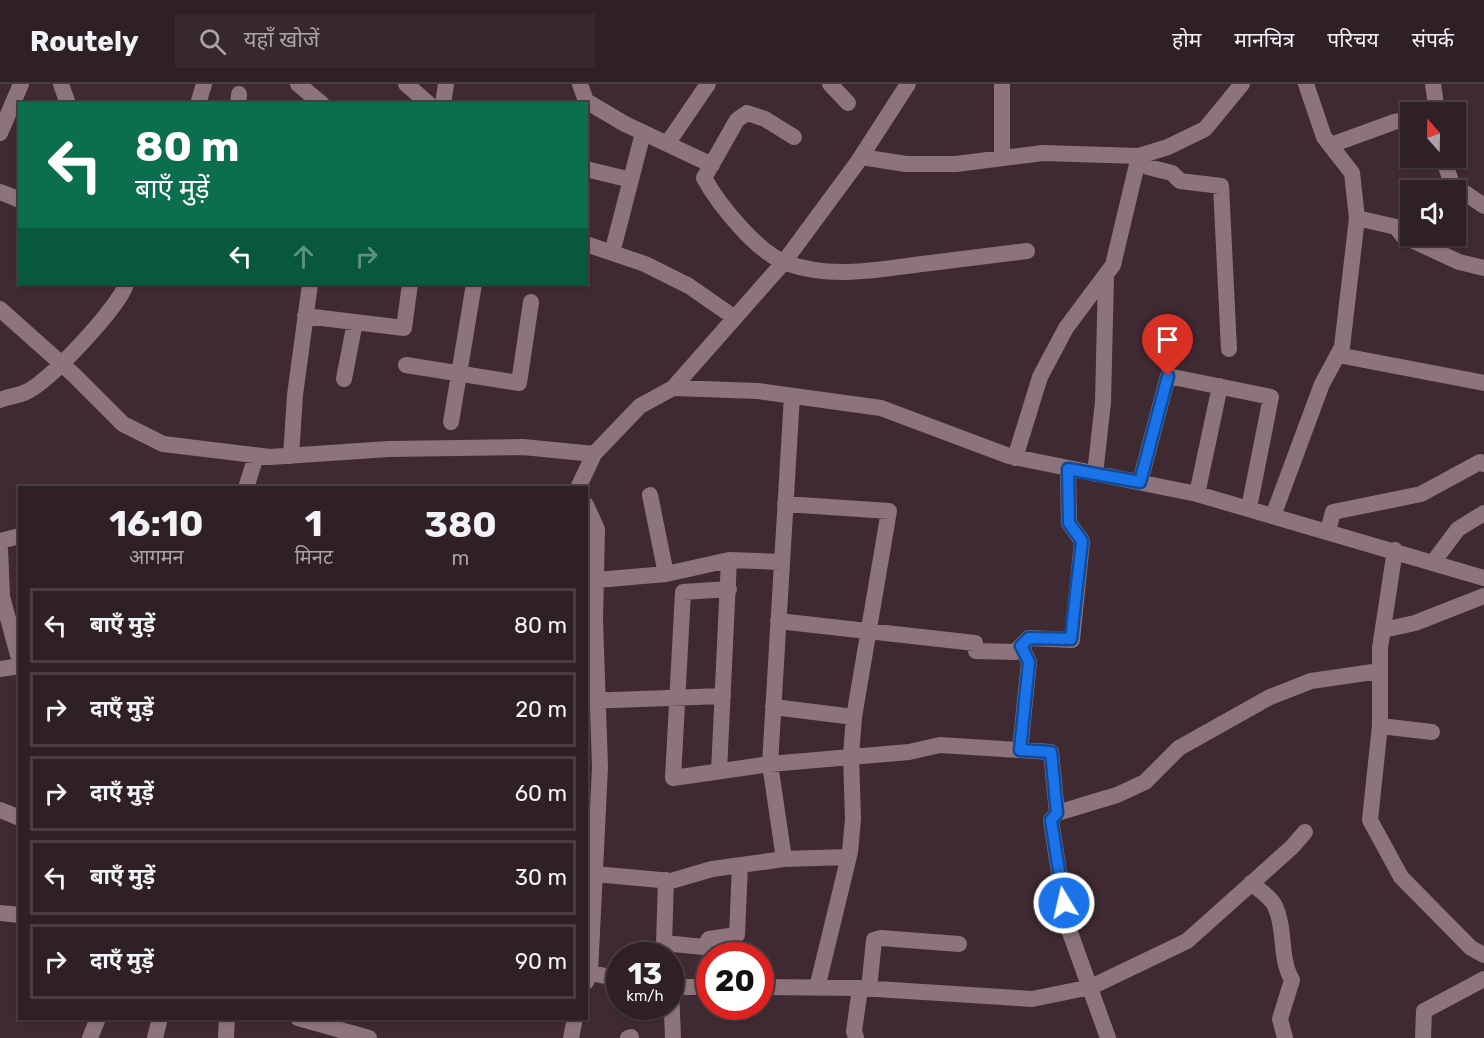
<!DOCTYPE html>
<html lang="hi">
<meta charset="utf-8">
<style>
:root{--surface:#2f2026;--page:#37282e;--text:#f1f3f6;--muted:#a7a3a7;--line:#4a3e43}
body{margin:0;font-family:Rubik,"Noto Sans Devanagari",sans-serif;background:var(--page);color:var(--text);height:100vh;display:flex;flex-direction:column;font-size:22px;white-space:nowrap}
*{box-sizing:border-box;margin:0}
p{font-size:20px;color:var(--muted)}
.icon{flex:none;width:33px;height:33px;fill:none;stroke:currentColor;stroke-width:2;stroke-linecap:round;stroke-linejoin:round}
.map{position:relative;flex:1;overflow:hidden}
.sheet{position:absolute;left:18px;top:402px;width:570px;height:534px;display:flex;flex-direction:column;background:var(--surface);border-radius:0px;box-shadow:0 2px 4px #0004,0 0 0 2px var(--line)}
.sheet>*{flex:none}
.guide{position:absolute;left:18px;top:18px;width:570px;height:183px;border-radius:0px;box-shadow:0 2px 4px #0004,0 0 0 2px var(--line);background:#0b6e4f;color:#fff;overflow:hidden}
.needle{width:39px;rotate:340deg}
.controls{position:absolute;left:1400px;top:18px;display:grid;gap:12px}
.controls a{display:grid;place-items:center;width:66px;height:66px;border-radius:0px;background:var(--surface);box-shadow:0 2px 4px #0004,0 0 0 2px var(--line);font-size:30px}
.speed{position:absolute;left:606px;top:858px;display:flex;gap:12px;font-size:30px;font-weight:700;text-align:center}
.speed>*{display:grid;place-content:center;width:78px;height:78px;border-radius:50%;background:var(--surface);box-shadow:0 2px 4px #0004,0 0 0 2px var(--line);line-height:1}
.speed small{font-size:15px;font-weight:400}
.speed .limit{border:9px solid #d22;background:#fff;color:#111}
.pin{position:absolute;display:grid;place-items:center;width:51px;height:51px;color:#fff;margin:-62px -26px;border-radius:50% 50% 50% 0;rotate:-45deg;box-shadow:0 0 6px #0007}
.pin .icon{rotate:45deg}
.me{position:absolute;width:66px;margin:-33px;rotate:351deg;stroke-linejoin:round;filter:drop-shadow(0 0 4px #0008)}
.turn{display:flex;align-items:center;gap:21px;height:126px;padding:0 18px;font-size:27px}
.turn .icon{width:78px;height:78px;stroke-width:2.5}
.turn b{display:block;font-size:42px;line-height:51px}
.lanes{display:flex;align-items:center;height:57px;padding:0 18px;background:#0003;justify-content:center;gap:30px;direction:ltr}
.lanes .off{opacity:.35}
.eta{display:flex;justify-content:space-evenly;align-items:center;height:102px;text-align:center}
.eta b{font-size:36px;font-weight:700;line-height:42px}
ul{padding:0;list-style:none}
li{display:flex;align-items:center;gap:18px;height:75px;margin:0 12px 9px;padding:0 6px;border:3px solid var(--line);border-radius:0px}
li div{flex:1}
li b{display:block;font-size:22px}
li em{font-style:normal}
header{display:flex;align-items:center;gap:36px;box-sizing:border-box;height:84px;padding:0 30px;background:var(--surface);border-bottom:2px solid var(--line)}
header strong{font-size:28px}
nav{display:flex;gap:33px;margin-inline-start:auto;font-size:21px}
.search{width:420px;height:54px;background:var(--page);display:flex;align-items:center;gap:15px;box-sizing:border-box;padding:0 21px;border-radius:0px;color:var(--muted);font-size:22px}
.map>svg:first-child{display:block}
</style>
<header>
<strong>Routely</strong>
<div class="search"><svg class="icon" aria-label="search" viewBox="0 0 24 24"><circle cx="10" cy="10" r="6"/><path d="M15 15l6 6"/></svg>यहाँ खोजें</div>
<nav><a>होम</a><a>मानचित्र</a><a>परिचय</a><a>संपर्क</a></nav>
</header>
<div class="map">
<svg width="1484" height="954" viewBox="0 0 1484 954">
<rect width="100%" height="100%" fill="#3f2a32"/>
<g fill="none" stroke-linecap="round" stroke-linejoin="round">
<path stroke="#8c737c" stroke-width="16" d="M61,0L68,20
M298,0L322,20
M406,0L429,20
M580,0L586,17L625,40L712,81
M830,0L848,19
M1002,0V73
M1433,0L1437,28
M198,20L204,0
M238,20L239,10
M443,20L446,0
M0,49L21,0
M794,53L765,35L747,29L737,36L704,94C719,121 757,168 786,179C831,195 877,186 922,180C957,176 992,171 1027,167
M667,60L708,0
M1331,61L1394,38L1410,35
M1139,72L1148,83L1172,89L1180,97L1221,102L1229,265
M861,73L906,80H956L1043,69L1139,72L1168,63L1205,45L1242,0
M1443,74L1452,100L1484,122
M586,85L631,96
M0,108L20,116
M1357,134L1396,143L1403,152L1459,178L1484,184
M586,160L645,180L689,202L735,234
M612,169L643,49
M0,225L74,291L123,340L163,360L270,373L389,365L523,363L594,370
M305,232L404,244L410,200
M1338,271L1484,299
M406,281L519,299L531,218
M344,295L355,238
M673,304L758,307L881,324L1009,372L1197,410L1484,494
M0,316C9,312 18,312 26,308C48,299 120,222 126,200
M451,338L474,200
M291,372L295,311L310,200
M1015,374L1040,293L1066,244L1113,181L1139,72
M1095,390L1103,318L1106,192
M1140,398L1168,292L1271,313L1249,424
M246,404L256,372
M578,404L594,370L640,322L673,304L784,178L857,79L908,0
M1197,410L1220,302
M650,411L666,490
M785,420L889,427L854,633L851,671L853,735L850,768L817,904
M586,421L597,445L595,536L600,683L590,889L586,898
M1273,432L1322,300L1342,263L1357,134L1352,89L1324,53L1306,0
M1328,447L1333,428L1421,410L1480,378L1484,380
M0,457L20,452
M0,464L2,513L20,578
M1395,466L1380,564V642L1432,648
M1434,477L1458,445L1484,429
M597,496L666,490L729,476
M729,505L683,508L673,694L770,680L909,668L940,661L1051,668L1057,729L1051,736L1067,840L1108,954
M778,537L975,559L976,567L1015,568L1029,554L1072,556L1082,457L1069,439L1068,385
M1383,546L1415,539L1484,512
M0,585L20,582
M586,617L723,612
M773,623L854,633
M1380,641L1370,736L1401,793L1471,864L1484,871
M1020,666L1029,578L1021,562
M719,687L729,476L782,478
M0,726L20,734
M1057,729L1117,711L1145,698L1179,664L1270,613L1311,597L1380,587
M784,775L770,680L792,312
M595,790L671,797L712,785L784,775L849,773
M666,796L664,859L704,863L709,855L737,851L740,781
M1251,799C1258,805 1271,813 1275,822C1286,845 1279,874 1292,896L1280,935L1285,954
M0,829L20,831
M586,888L620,895
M670,903H710
M671,903L673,954
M760,903L860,904L1032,915L1091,903L1187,857L1292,763L1305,748
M869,905L874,856L881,854L959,860
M298,934L369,954
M90,954L98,934
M155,954L160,934
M226,954L227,934
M571,954L575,934
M628,954L631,953
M856,954L854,947L860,904
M1423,954L1424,927L1484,895"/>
</g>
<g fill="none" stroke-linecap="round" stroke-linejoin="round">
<g stroke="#114b97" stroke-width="15">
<path id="route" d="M1064,819L1051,736L1057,729L1051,668L1020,666L1029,578L1021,562L1029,554L1071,555L1082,457L1069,439L1068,385L1140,398L1168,292"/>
</g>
<use href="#route" stroke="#1a73e8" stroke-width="10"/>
</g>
</svg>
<div class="controls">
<a><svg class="needle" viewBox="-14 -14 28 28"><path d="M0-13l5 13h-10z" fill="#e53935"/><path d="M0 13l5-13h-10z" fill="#a7a3a7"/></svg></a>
<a><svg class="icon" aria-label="sound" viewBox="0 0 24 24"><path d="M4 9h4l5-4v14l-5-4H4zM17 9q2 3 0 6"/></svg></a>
</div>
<div class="speed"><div>13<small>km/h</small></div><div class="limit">20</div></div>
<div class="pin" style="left:1168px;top:292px;background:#d93025"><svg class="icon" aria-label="arrive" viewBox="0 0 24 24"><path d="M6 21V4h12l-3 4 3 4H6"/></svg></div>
<svg class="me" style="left:1064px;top:819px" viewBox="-20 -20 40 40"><circle r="17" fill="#1a73e8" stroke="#fff" stroke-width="3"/><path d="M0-11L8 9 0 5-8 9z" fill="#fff"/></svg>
<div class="guide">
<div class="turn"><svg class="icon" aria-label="left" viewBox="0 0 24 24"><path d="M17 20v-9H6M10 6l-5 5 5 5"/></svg><div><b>80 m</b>बाएँ मुड़ें</div></div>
<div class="lanes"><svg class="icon" aria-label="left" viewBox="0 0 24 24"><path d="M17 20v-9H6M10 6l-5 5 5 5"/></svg><svg class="icon off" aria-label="ahead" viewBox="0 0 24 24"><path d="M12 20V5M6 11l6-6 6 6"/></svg><svg class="icon off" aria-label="right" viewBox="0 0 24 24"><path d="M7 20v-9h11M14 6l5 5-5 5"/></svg></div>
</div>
<section class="sheet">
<div class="eta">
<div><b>16:10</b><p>आगमन</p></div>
<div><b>1</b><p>मिनट</p></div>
<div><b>380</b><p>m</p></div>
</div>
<ul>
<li><svg class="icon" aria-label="left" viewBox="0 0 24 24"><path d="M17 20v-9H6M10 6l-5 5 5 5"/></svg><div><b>बाएँ मुड़ें</b></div><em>80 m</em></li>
<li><svg class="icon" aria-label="right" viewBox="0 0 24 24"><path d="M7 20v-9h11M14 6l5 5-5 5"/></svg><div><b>दाएँ मुड़ें</b></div><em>20 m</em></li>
<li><svg class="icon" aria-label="right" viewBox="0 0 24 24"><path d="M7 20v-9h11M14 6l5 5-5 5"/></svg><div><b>दाएँ मुड़ें</b></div><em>60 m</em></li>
<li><svg class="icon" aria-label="left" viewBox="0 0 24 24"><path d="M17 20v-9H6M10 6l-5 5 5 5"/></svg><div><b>बाएँ मुड़ें</b></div><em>30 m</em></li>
<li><svg class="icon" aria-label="right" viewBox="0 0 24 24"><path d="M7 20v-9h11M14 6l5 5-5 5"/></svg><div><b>दाएँ मुड़ें</b></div><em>90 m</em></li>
</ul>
</section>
</div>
